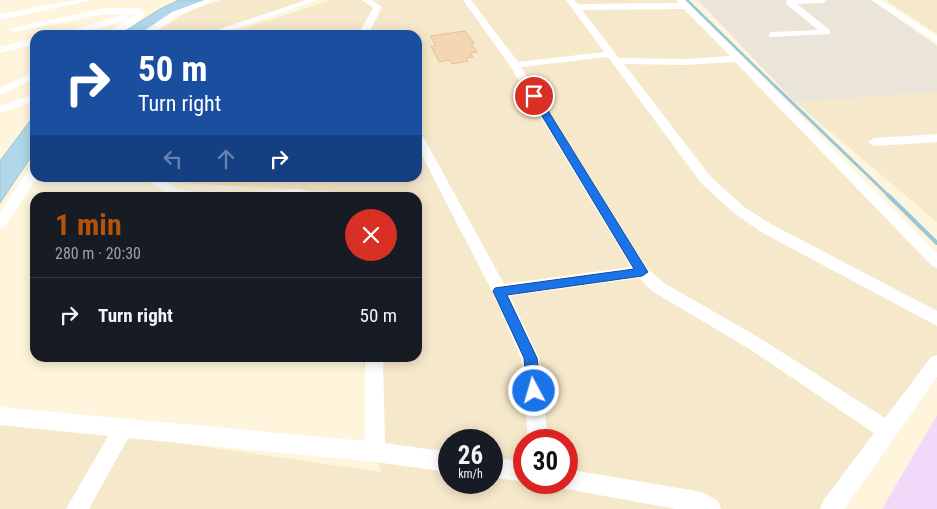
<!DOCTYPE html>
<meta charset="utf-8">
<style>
:root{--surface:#171b24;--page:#242831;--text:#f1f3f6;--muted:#9ea1a6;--line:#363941;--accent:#b45309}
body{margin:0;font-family:"Roboto Condensed",sans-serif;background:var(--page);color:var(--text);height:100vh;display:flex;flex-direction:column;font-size:19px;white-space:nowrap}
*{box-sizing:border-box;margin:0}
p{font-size:16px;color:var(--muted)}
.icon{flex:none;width:28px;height:28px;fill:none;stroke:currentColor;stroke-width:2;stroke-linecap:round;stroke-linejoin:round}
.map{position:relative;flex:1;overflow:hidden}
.drawer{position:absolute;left:30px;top:192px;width:392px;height:170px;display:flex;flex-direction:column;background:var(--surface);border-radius:15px;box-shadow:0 2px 12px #0003}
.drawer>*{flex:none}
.top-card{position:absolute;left:30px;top:30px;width:392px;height:152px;border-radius:15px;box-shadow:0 2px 12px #0003;background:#1a4fa0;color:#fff;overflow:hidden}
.speed{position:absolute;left:438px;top:429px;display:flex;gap:10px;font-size:25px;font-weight:700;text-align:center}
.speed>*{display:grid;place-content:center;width:65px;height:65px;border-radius:50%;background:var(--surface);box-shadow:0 2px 12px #0003;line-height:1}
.speed small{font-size:12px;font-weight:400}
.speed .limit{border:8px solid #d22;background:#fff;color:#111}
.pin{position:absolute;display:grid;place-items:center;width:42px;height:42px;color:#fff;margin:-21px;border:2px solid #fff;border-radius:50%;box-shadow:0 1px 5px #0007}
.me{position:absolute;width:55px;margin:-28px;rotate:354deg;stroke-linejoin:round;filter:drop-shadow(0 0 4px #0008)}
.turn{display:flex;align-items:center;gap:18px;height:105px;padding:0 25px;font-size:22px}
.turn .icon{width:65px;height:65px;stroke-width:2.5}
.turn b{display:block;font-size:35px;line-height:42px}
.lanes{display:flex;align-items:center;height:48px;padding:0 25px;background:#0003;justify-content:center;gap:25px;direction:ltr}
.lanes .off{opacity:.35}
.round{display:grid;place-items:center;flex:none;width:52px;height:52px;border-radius:26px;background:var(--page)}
.headline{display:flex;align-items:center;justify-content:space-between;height:85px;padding:0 25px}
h1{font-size:30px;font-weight:700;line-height:38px;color:var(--accent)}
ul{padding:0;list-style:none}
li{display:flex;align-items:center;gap:15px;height:75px;padding:0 25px;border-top:1px solid var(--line)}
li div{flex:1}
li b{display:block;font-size:19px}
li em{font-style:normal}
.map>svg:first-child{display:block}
</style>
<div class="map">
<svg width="937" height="509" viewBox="0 0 937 509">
<rect width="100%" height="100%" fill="#fef5dc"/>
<path fill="#f6e8ca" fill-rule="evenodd" d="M222,0H308L201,35H152L188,11Z
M332,0H676L937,262V378L834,509H0V417L381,472L375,452L363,358H418V198L342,197L341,192L164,182L159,178H418V35H223ZM449,440H491V482H449ZM524,440H566V482H524Z
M886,0H937V34Z
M937,92V222L795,102Z"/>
<path fill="#eae4d9" d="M698,0H872L937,46V92L795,102Z"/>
<path fill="#f2d9f9" d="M937,415V509H882Z"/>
<path fill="#b0d8e8" stroke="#96c6da" d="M179,0H205L182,8L139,35H119L160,9Z
M35,114V151L0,203V161Z"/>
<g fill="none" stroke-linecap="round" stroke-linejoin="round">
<path stroke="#96c6da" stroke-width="2.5" d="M687,0L776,87"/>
<path stroke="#96c6da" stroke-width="3" d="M775,86L889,196"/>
<path stroke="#96c6da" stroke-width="4" d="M888,195L937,243"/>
</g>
<path fill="#f5d6b2" stroke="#e9bf91" d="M465,31L474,43L471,44L477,52L470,53L473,57L466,58L468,61L452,64L449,60L439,62L431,46H436L430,36Z"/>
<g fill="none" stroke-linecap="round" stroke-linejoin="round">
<path fill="#fff" fill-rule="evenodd" d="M75,0H92L0,20V14Z
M204,0H216L178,16L149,35H138L172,12Z
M306,0H318L217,35H203Z
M362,0H372L382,7L368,35H358L373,8Z
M463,0H471L518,62L604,52L566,0H574L578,4L679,3L676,0H685L937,253V268L932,266L735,62L685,65L624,64L711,177L744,207L771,224L937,311V326L761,232L734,213L701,183L608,57L521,67L647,268L664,283L763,340L885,418L931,357L937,355V377L844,509H820L823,501L874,433L751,350L652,291L639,278L510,296L539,358L548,440H528L521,358L492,291L418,148V135L424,138L504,284L631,267L510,66ZM684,9L730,56L685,59L619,58L582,10Z
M787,0H827L823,3L797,4L830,30V34L769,37V33L772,32L818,30L786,4Z
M871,0H881L937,36V43Z
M105,8H139L145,13C139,26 117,35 103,35L136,14H105L14,32L9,29Z
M125,14L128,15V19C105,28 81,35 56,35Z
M35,38V44L0,53V47Z
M35,71V78L0,95V88Z
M35,94V101L0,113V106Z
M937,134V142L874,146L868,142L874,138Z
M35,166L37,178L5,227L0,228V212L30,167Z
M145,178H160L178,189L202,193L208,198L169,196Z
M298,189L324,195L325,198H240L246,193Z
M365,358H383L385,443L449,452V472L375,462L128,438L89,509H66L108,436L0,425V407L365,441Z
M491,457L524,462V482L491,477Z
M566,469L702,492L718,501L721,509H676L566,489L559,486L557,482H566Z"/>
</g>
<path fill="#1a73e8" stroke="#114b97" d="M534,94L539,96L648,272L642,276L507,295L537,358L541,391L539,396L534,397L529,396L527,391L524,358L493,291L495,288L634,269L530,96Z"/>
</svg>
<div class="speed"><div>26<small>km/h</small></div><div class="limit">30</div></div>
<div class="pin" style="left:534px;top:96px;background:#d93025"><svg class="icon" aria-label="arrive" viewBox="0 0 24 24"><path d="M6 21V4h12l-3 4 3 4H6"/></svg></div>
<svg class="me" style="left:534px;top:391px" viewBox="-20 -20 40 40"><circle r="17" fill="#1a73e8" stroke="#fff" stroke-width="3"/><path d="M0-11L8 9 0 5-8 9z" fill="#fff"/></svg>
<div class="top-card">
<div class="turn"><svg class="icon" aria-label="right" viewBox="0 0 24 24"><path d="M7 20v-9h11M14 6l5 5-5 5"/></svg><div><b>50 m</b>Turn right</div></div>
<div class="lanes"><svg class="icon off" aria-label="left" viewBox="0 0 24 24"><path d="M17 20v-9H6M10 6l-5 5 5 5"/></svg><svg class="icon off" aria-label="ahead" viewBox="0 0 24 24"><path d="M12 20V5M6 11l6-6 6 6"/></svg><svg class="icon" aria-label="right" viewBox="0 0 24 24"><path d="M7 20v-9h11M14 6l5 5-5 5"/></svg></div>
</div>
<section class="drawer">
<div class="headline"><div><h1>1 min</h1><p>280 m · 20:30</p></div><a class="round" style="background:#d93025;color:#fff"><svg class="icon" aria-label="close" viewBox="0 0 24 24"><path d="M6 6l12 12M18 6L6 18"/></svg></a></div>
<ul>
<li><svg class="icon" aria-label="right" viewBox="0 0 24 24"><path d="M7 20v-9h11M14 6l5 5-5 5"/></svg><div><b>Turn right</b></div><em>50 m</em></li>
</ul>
</section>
</div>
